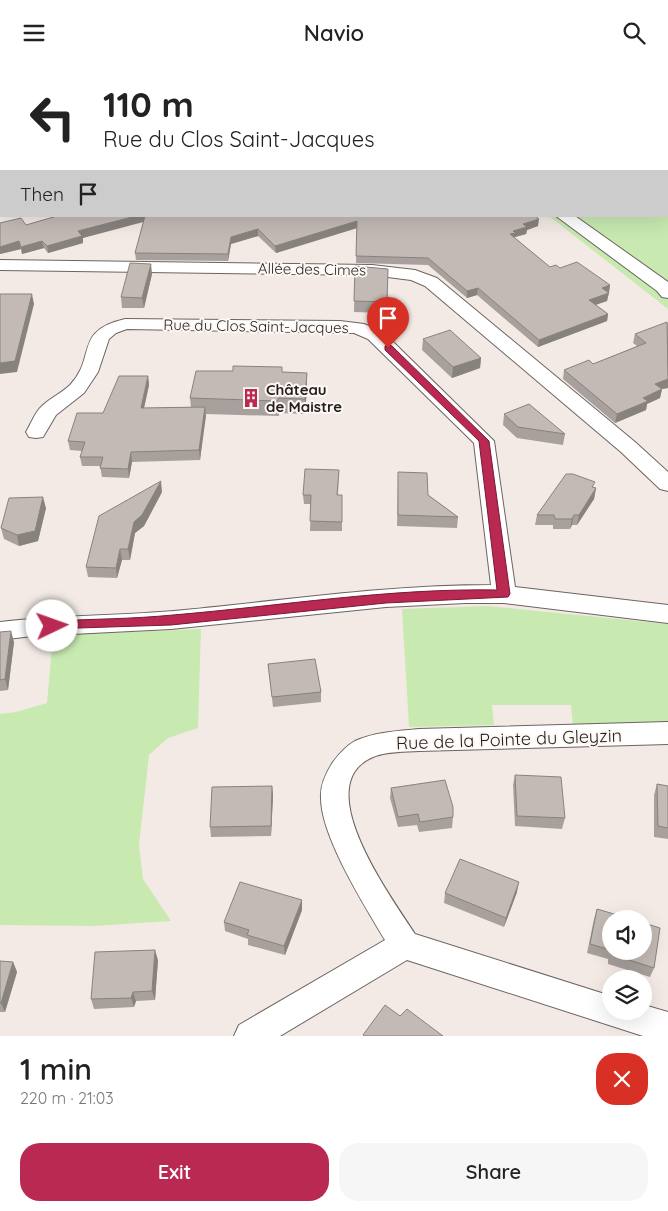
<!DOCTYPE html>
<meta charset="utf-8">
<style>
:root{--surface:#fff;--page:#f6f6f6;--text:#222;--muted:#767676;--accent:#b92952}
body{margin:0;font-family:Quicksand,sans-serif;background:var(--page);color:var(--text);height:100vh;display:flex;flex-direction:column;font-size:19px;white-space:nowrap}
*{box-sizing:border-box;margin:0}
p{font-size:16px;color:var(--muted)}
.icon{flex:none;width:28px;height:28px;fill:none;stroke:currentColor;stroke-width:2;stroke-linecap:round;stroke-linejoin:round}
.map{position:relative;height:971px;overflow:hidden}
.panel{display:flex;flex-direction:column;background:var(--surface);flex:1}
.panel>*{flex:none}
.hud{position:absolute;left:0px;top:0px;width:669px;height:152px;box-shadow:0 5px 20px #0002;background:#fff;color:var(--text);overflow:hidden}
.tools{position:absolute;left:602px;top:845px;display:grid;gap:10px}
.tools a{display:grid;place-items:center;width:50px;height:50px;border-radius:50%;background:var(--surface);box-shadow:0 5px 20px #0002;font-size:25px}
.pin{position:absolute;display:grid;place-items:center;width:42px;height:42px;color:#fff;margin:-51px -21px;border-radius:50% 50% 50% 0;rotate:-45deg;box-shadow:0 0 5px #0007}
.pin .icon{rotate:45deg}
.me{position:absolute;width:55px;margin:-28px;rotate:87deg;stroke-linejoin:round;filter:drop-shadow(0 0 4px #0008)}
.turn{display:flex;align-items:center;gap:18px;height:105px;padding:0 20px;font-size:22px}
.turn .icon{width:65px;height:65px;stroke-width:2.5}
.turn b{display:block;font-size:35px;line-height:42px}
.then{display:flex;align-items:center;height:48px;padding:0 20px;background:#0003;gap:10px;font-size:19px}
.round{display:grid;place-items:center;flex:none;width:52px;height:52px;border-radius:20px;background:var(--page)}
.headline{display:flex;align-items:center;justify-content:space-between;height:85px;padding:0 20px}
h1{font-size:30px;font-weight:600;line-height:38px}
.button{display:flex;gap:10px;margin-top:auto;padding:10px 20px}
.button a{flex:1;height:58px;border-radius:20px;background:var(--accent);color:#fff;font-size:20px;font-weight:600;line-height:58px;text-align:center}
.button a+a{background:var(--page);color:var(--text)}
header{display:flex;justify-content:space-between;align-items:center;height:65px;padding:0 20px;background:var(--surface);font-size:22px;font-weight:600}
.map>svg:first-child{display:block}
</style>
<header><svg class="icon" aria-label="menu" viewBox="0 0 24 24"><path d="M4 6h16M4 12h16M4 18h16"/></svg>Navio<svg class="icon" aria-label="search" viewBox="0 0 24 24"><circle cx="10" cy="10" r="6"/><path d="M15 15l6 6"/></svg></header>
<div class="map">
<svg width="668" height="971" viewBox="0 0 668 971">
<rect width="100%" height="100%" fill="#f3eae5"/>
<path fill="#c8eab1" d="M668,140V244L549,151H668Z
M487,541L668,559V657L573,660L571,640H492L494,660L409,662L402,544Z
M201,564L198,663L168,673L149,690L139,780L143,814L171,856L94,861L0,860V649L16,647L47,638L53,570Z"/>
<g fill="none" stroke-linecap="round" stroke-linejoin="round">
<g stroke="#6c6460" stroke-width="2">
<path id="minor" d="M556,151H575L668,217V233L662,232L657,226Z
M0,195L372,200L415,205L437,213L635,377L668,407V426L660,424L621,387L425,221L411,215L372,210L0,205Z
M125,254L340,256L364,259L382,266L494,376L515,522L668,540V558L504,538H465L386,542L171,564L32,571L0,575V557C58,550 116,551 174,546C280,536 385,520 491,520L474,378L368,274L354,268L127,264L116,268L109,274L98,307L84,328L56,350L43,372L36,373L29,372L26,367C31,359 35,347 42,341C50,333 62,328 70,320C97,292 73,266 125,254Z
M668,657V679L419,686C405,687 387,686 373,692C307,720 393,834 415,869L611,931V946H644V940L668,947V971H643L407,895L280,971H234L239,960L385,875C365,841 321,772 321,733C320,720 326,708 333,697C339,689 346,681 355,676C375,667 397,666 419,664Z"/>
</g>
<g stroke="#6c6460" stroke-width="29">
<path id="tertiary" d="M391,1L394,0
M0,134L1,133"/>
</g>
<use href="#minor" fill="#fff" fill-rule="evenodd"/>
<use href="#tertiary" stroke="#fff" stroke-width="28"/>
</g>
<path fill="#a8a09c" d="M0,0H141L140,1H1V31H0Z
M183,0H296V1H183Z
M57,151L538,161L527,165L526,169L515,172V173L550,202L560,203L610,220L607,236L596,240L608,249L607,256L538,282L477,230L467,233L428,200L356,198L357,163L276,188L258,171L231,179L228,196L136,195L135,188L144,156L82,173L83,178L48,188L44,183L22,189L21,184L0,189V158L26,160Z
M355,201L388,204L387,248L354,247Z
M152,209L144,243H122L121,232Z
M668,258V323L662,324L660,333L647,339L646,345L615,358L563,314L564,305L593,299L637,281L633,278L635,269Z
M423,274L481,293L480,303L452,313L422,285Z
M282,307L307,308V323L305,349L279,348V351L205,349L200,395L132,397L129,413L102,412L100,401H82L80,392L82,386L70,385L68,376L103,348L148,311L149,320L144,343L191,342L190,333Z
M504,349L565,369L563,380L517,373L503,360Z
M339,405L338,430H342V466H310L311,439H304L303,430Z
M398,407L428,430L458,452L457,463L397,461Z
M594,423H596L594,434L577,460H572L570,464H553V460H535L537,450Z
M162,427L144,461L135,468L130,495H122L117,513L88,512L86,502Z
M46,443L38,476L19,481L4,474L1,463Z
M0,567L14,577L8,625L0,626Z
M268,599L321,627V637L273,642Z
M515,710L565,753L562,764L515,761L513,720Z
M657,719L668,721V774L654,772V730Z
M272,721L273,731L271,771L211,772L210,762Z
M391,723L453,752L452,763L419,767L417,760L398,762L390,733Z
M517,827L504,862L444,838L445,828Z
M597,844L654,903L650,912L608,899V894L587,888L594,854Z
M302,845L285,890L248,880V874L225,866L224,857Z
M158,895L155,935L136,936L134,942L94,944L91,934Z
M0,896L13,897L17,907L5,947H0Z"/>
<path fill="#88827f" d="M134,0H141L140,1H134Z
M136,151H146L147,156L83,173V178L48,188L47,181L78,166Z
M539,154L538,161L527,165L526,169L515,172V175L510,169L513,166L523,159Z
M357,156V163L276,188L275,181Z
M258,164V171L231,179L228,196V189L231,172Z
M19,176L21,184L0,189V182Z
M42,176L44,183L22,189L21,182Z
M151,199L152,209L144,243L142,233Z
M610,220L609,228L600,230L602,223Z
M478,223L477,230L467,233V226Z
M609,228L607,236L588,242L589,235Z
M32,229L34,239L17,307L0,309V298Z
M608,249L607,256L538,282L539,275Z
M481,293L480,303L452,313L453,302Z
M307,308V323L305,349V334Z
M148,311L149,320L142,352L141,343Z
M668,314V323L662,324L660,333L647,339L646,345L615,358L617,349L655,319Z
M205,342L206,351L200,395L199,385Z
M131,387L132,397L129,413L128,404Z
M161,416L162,427L144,461L135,468L130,495L128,484L134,457Z
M596,423L594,434L577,460L579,450Z
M43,432L46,443L38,476L19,481L17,470Z
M574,450L572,460L570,464L572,454Z
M120,484L122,495L117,513L116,503Z
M11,566L14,577L8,625L5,614Z
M272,721L273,731L271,771V761Z
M519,817L517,827L504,862L506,853Z
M302,835V845L285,890L284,881Z
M155,885L158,895L155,935L152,926Z
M13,897L17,907L5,947L1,938Z
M133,927L136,936L134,942L131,933Z"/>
<path fill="#c3bab5" stroke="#88827f" d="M0,0H134V1H1V18H0Z
M205,0H282V1H205Z
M622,0H668V18V1H621Z
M57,151H136L78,166L82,171L47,181L42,176L21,182L19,176L0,182V158L21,153L26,160Z
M145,151H535L539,154L523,159L527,162L513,166L516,168L510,169L550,202L556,200L560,203L577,197L610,220L602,223L609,228L589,235L608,249L539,275L478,223L467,226L428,193L356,191L357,156L275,181L258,164L231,172L228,189L135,188Z
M130,198L151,199L142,233L121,232Z
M355,201L388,204L387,237L354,236Z
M0,229H32L15,296L0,298Z
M667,257L668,314L655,319L662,324L643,333L648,336L617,349L564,305L589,295L593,299L646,278L635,269Z
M450,265L481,293L453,302L423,274Z
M233,301L282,302V307L307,308L305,334L278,333V336L190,333L196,306H233Z
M119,311H148L141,343L205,342L199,385L131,387L128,404L100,403L103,392H80L85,377L68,376L77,348H103Z
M529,339L565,369L518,362L504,349Z
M305,404L339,405L337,430H342V457L310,456L311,430H303Z
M398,407L427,408L428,430L458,452L398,450Z
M566,409H573L595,417L592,422L596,423L579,450H574L572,454H555L554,450H537Z
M161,416L142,450L134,457L128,484H120L116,503L86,502L99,451Z
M43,432L35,466L17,470L1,463L9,433Z
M11,566L5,614L0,615V567Z
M315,594L321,627L272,632L268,599Z
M515,710L561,712L565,753L517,751Z
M445,715L453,742V752L420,757L418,749L398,752L391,723Z
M657,719L668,721V763L658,761Z
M272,721L271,761L210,762L212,722Z
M460,794L519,817L506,853L445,828Z
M240,817L302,835L284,881L247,870L249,865L224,857Z
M597,844L631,854H611V885L590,879Z
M644,858L660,863L654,903L611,889L612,886H644Z
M155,885L152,926L133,927L131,933L91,934L95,887Z
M0,896L13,897L1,938H0Z
M385,940L400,951L407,944L443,971H365L363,970Z"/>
<path fill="#b92952" stroke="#781b35" d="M388,280L392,281L489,376L510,529L508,532L386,538L171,560L47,564L45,561L47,558L52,556C92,554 132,554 173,550C281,541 389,523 497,525L479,376L385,285V281Z"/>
<defs>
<g id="building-bare" transform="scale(1.5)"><path d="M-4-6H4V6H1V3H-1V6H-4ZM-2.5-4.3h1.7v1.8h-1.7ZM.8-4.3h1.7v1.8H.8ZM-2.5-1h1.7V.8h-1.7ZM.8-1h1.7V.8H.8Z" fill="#b92952" stroke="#fef8f5" stroke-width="2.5" paint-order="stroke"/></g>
</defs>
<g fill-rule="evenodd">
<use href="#building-bare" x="251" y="333"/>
</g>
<g text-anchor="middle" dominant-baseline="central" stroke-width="4" stroke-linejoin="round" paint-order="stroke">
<g font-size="15" fill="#221f1d" stroke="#fef8f5">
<text transform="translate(312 204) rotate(1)">Allée des Cimes</text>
<text transform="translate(256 261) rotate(1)">Rue du Clos Saint-Jacques</text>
</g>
<g font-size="15" font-weight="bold" fill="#221f1d" stroke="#fef8f5" text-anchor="start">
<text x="266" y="324">Château<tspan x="266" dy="17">de Maistre</tspan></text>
</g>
<g font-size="18" fill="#221f1d" stroke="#fef8f5">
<text transform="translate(509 674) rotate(-2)">Rue de la Pointe du Gleyzin</text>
</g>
</g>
</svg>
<div class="tools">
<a><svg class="icon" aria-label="sound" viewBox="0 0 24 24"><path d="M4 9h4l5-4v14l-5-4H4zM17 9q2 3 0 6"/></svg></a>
<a><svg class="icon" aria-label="layers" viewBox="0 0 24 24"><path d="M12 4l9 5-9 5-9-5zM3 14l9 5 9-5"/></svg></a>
</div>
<div class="pin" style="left:388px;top:283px;background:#d93025"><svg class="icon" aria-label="arrive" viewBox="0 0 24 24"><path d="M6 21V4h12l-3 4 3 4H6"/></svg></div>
<svg class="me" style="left:52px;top:561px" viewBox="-20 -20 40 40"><circle r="19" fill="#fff"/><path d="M0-13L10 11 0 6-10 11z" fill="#b92952"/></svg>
<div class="hud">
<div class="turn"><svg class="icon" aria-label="left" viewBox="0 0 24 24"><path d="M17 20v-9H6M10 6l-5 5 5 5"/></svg><div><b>110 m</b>Rue du Clos Saint-Jacques</div></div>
<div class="then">Then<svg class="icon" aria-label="arrive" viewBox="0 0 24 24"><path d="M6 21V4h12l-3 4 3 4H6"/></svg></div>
</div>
</div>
<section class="panel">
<div class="headline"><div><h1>1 min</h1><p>220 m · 21:03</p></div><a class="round" style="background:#d93025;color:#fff"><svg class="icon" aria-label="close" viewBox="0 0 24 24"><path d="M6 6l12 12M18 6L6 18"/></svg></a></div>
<div class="button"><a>Exit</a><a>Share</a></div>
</section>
